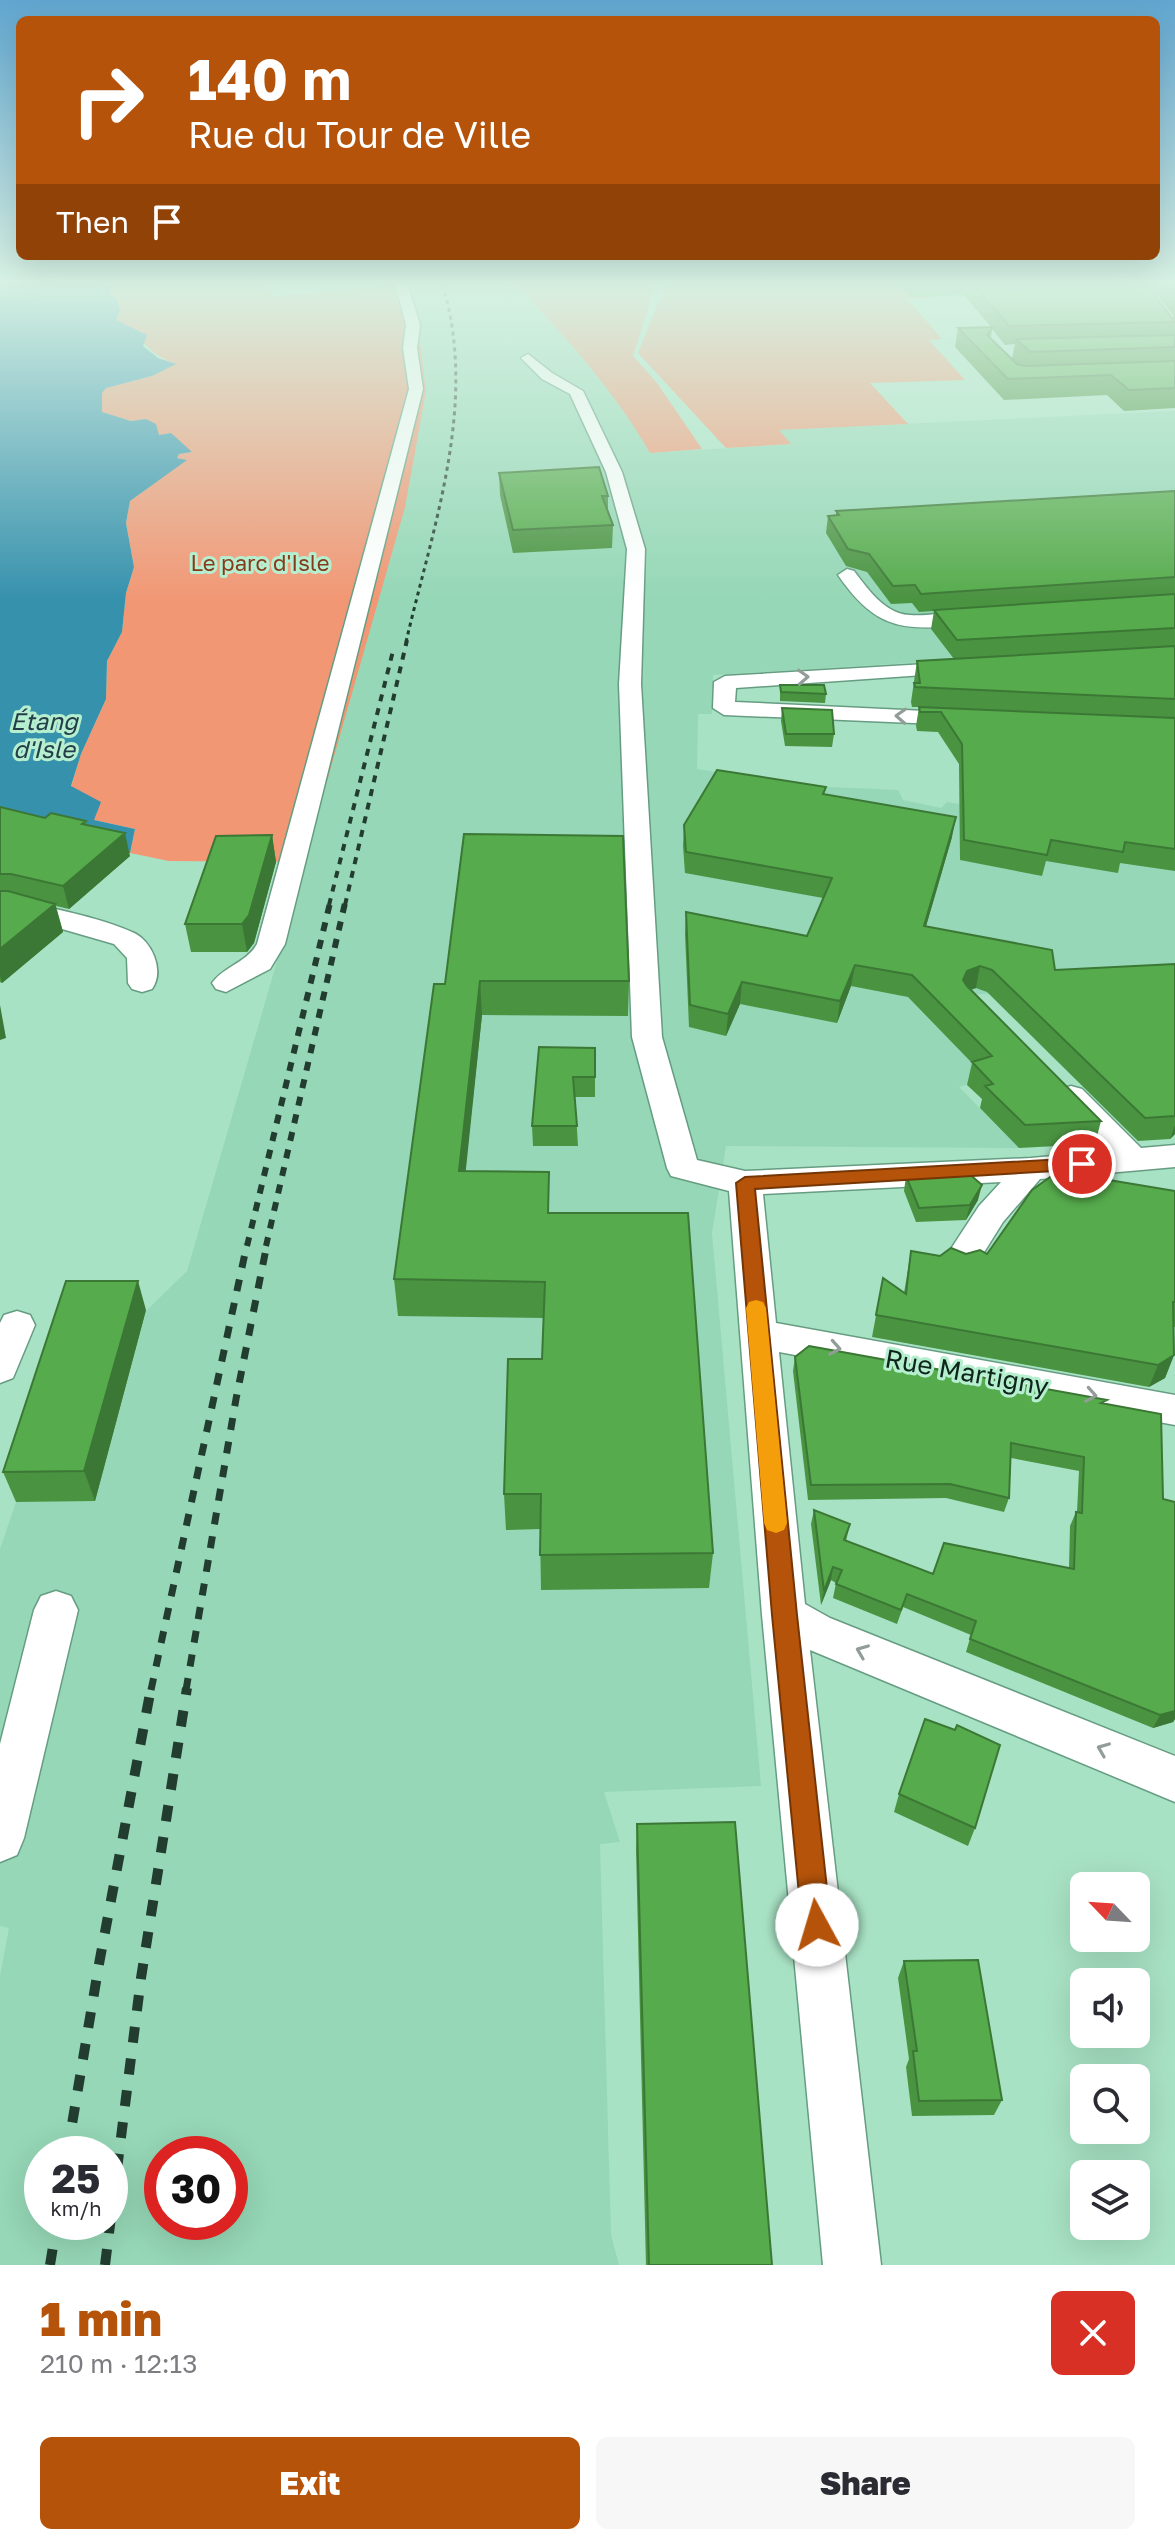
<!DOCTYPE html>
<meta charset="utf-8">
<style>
:root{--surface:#fff;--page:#f7f7f7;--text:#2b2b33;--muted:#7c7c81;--accent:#b45309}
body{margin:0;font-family:"Golos Text",sans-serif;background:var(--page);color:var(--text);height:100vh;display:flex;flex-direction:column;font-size:30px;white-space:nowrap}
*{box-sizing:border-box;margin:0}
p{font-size:26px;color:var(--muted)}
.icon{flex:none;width:44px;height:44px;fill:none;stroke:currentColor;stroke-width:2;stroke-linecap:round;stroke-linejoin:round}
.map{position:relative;height:2265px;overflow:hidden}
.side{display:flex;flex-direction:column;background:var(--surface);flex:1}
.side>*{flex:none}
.top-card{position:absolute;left:16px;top:16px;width:1144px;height:244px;border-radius:12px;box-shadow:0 8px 32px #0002;background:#b45309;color:#fff;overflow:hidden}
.needle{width:52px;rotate:295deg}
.fabs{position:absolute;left:1070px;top:1872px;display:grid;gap:16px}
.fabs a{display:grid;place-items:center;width:80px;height:80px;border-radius:12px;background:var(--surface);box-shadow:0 8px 32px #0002;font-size:40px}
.speed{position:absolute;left:24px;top:2136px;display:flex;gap:16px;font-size:40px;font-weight:700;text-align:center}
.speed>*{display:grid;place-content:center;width:104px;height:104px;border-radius:50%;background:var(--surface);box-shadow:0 8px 32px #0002;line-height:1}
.speed small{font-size:20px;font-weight:400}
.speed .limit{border:12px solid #d22;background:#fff;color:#111}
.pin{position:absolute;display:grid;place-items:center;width:68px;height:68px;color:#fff;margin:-34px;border:4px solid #fff;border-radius:50%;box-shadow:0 2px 8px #0007}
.me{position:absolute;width:88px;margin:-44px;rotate:354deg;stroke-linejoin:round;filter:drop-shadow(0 0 6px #0008)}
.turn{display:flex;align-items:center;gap:28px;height:168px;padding:0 40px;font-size:36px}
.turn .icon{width:104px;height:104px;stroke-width:2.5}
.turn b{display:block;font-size:56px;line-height:68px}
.then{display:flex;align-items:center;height:76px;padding:0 40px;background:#0003;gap:16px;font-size:30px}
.round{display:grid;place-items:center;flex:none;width:84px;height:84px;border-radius:12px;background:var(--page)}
.summary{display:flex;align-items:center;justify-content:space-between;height:136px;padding:0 40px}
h1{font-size:48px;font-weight:800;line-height:60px;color:var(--accent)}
.primary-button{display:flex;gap:16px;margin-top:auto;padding:16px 40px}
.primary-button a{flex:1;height:92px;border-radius:12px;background:var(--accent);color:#fff;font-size:32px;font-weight:800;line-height:92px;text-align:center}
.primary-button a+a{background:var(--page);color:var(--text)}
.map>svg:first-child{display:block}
</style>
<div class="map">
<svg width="1175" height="2265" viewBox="0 0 1175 2265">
<rect width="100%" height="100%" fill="#a8e2c4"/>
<path fill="#95d7b6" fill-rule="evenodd" d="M407,283H515L582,354L625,409L650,453L790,444L778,430L1175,411V614L946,648L955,660L713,675L712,714H698L697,769L808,786L898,790L903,800L941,808L947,802L999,811L1175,764V986L909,997L988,1078L959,1087L1019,1148L726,1146L712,1233L761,1786L604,1792L620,1842L600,1844L611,2235L619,2265H0V1976L9,1928L0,1926V1549L16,1502L95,1500L146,1311L187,1271L282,944L414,312ZM42,2154H110V2222H42ZM162,2154H230V2222H162Z"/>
<path fill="#f29774" d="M0,283H267L264,285L273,296L378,287L379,283H407L419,333L426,391L405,507L304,862L169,861L130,853L135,829L94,820L71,787L81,754L106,699L107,661L122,632L126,593L134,567L126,523L130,501L186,460L177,458L179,454L192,452L159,435L146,419L131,421L102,413V393L106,388L152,376L175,364C144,352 141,333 116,320V316Z
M515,283H656L633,356L657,383L702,449L650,453C613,388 565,337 515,283Z
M666,283H921L931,298L908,300L942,339L929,340L965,380L870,383L908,424L779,430L791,444L726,448L638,353Z"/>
<path fill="#3691ad" d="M0,283H106L101,287H112L108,294L116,298L120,310L116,320L147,335L143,346L158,358L176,364L152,376L106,388L102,393V412L131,421L146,419L156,424L159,435L171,433L192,452L179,454L177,458L187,460L130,501L126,523L134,567L126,593L122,632L107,661L106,699L81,754L71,786L101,802L94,820L135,829L130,853L36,830L0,829Z"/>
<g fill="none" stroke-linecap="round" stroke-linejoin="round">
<g stroke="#669d82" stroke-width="3">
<path id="minor" d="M395,283H407L420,325L417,348L423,389L285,944L270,969L226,992L216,989L212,983C224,966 246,963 257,944L409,389L403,348L406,325Z
M528,354L552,373L583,391L622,472L645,549L641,684L662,1037L697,1160L745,1171L1031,1158L1106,1151L1055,1096L1060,1089L1071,1086L1082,1089L1141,1148L1175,1145V1167L1040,1179L1003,1222L973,1270L961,1274L949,1270L943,1261L979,1206L1001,1182L763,1194L776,1323L1175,1395V1425L779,1352L805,1604L830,1618L1175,1756V1802L810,1650L881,2265H823L762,1615L729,1191L671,1176L667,1168L632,1037L619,684L627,549L606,472L570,394L542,379L521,358Z
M847,569L854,571C865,585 877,603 894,611C918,624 972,602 986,617C978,626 962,624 950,626C894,632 870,621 838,575Z
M960,662L971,668L967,672L736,688L735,702L968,713L971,718L968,723L960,725L724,715L713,708L714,682L725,676Z
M0,900H18C53,909 99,917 132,932C152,940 165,971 152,989L142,992L132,989L128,983L127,958L114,944L17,916H0Z
M17,1311L30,1315L35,1325L13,1378L0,1383V1323L4,1315Z
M56,1591L71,1596L78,1610L24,1838L17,1855L0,1862V1744L34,1610L41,1596Z"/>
</g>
<use href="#minor" fill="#fff" fill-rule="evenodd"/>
<path stroke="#223d30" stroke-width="3" stroke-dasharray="4 4" stroke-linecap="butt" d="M406,642C433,526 479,402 442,283"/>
<path stroke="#223d30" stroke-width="4" stroke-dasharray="7 7" stroke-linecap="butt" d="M329,905L394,647
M345,905L407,640"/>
<path stroke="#223d30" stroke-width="6" stroke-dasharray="9 9" stroke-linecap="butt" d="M247,1246L330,903
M266,1246L345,903"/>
<path stroke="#223d30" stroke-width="7" stroke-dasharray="12 12" stroke-linecap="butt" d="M151,1690L247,1244
M186,1690L236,1399L267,1244"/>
<path stroke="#223d30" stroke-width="10" stroke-dasharray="16 16" stroke-linecap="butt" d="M67,2154L99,1964L151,1688
M50,2265L57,2222
M105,2265L141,1978L187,1688"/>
</g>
<path fill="#4a9341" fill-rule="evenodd" d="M897,283H1145L1172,318H1175V408L1124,411L1107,395L1004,400L955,347L958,328L991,327L964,295L911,297ZM992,329L1005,345L1015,344L1012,359L991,338Z
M1147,283H1175V318Z
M499,473L608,496V514L613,525L612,548L513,553L500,495Z
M1175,491V871L1120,863L1118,873L1046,861L1042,876L960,860L959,764L938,732L917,731L916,726L919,707H912L911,702L917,661L954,659L931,629L934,611L919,612L912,603L891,604L867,572L846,566L826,533L828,516L836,515V511Z
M780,685L826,694L825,703L780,701Z
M782,708L834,734L832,747L785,746L781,721Z
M825,794L952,837L926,926L1055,970L1175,964V1134L1170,1139L1138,1141L987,992L976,988L971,990L1101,1121L1095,1144L1019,1148L980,1108L982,1099L967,1085L972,1063L908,997L851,986L837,1023L740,1004L726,1036L689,1027L685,934L686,912L807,936L823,898L685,873L683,846L684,825Z
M0,807L45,818L86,821L87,825L130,856L69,909L56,906L63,932L2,983L0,982Z
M464,834L629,981L628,1016L482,1015L465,1171L550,1213L713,1553L709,1588L541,1590L540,1529L506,1530L504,1494L542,1359L544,1318L398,1316L394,1279L445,984Z
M272,835L276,862L254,943L247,952H191L185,924Z
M595,1048V1097H575L578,1146H533L532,1126Z
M906,1176L978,1200L966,1220L916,1222L904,1191Z
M1103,1179L1175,1191V1327L1173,1326L1174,1355L1165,1378L1149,1387L872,1337L883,1278L904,1293L911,1251L940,1256L987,1254Z
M146,1310L95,1501L16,1502L3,1472Z
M795,1357L1105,1404L1163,1499L1175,1502V1719L1173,1722L1153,1728L966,1652L971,1635L903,1607L897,1624L833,1598L836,1583L831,1580L821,1605L811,1524L814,1510L850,1524L846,1541L933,1574L1069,1568L1070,1526L1076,1512H1077L1079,1471L1011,1458L1009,1498L1004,1512L946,1498L808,1500L793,1371Z
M899,1794L975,1828L968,1846L894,1812Z
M637,1824L772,2265H646L636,1850Z
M904,1961L1002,2100L994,2115L912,2116L906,2067L909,2059L898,1978Z"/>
<path fill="#3c7835" d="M956,817L952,837L920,947L924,926Z
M125,833L130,856L69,909L63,886Z
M272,835L276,862L254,943L247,952L242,924Z
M55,904L63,932L2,983L0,976V949Z
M855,965L851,986L837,1023L840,1001Z
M980,966L976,988L962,992L963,980L967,971Z
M480,981L482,1015L462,1207L459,1171Z
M742,982L740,1004L726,1036L728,1014Z
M0,1005L6,1038L0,1040Z
M1175,1125V1134L1170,1139Z
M982,1185L978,1200L966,1220L970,1205Z
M138,1281L146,1310L95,1501L84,1471Z
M1174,1355L1165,1378L1149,1387L1158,1365Z
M833,1567L831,1580L821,1605L824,1591Z
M1175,1711V1719L1173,1722L1153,1728L1160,1715Z"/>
<path fill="#56ab4c" stroke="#3c7835" stroke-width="2" d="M972,283H1145L1172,318H1175V322L1009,326Z
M1165,283H1175V295Z
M993,327L987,335L1017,364L1025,366L1175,361V388L1129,390L1111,375L1008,379L958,328Z
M1175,335V347L1030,352L1016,339Z
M599,467L608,496H602L613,525L513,530L499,473Z
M1175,491V577L921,594L915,585L893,586L869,554L848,549L828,516L839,515L836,511Z
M1175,594V628L957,640L934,610Z
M1175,646V699L915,687L914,683H920L917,661Z
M780,685H824L826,694L781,692Z
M919,707L1175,718V849L1125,842L1123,852L1051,840L1047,855L964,840L962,744L941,712H920Z
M782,708L832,710L834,734H786Z
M717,770L826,787L823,794L956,817L924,926L1052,950L1055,970L1175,964V1116L1145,1118L992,970L980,966L967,971L963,980L967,986L1101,1121L1025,1125L985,1086L993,1084L972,1062L992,1056L912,975L855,965L840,1001L742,982L728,1014L690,1005L686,912L807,936L832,878L686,852L684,825Z
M0,807L45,818L51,813L86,821L82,824L125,833L63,886L11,874H0Z
M464,834L623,836L629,981H480L459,1171L549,1172L548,1213H688L713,1553L540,1555L541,1494H504L508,1359H542L545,1282L394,1279L434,984H445Z
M272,835L249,915L242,924H185L216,836Z
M0,891H8L55,904L0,949Z
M539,1047L595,1048V1077H573L577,1126H532Z
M1074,1160L1103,1179L1175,1191V1302H1173L1174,1355L1158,1365L876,1315L883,1278L906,1294L911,1251L940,1256L951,1248L966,1254L980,1250L987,1254L1032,1190Z
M967,1172L982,1185L970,1205L919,1208L906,1176Z
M66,1281H138L84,1471L3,1472Z
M809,1346L1107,1400L1101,1403L1161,1414L1163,1499L1175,1502V1711L1160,1715L970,1639L976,1621L907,1594L901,1610L836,1584L842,1570L833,1567L824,1591L814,1510L850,1524L844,1540L933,1574L944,1543L1074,1569L1076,1512L1082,1513L1084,1457L1011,1443L1009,1498L950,1484L811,1485L795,1357Z
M925,1719L955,1730L957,1725L1000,1745L975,1828L899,1794Z
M735,1822L772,2265H649L637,1824Z
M978,1960L1002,2100L919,2101L913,2051H917L904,1961Z"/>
<defs><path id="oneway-chevron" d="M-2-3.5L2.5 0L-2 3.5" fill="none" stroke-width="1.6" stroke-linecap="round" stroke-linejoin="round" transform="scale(2)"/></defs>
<g stroke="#939d98">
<use href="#oneway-chevron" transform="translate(803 677) rotate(-3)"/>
<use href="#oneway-chevron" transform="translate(901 716) rotate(-177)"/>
<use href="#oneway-chevron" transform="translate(835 1348) rotate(10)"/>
<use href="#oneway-chevron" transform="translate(1091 1395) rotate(10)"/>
<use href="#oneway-chevron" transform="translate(862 1651) rotate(-158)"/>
<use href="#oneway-chevron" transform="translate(1103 1749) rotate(-158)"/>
</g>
<linearGradient id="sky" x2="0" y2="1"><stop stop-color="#61a6d0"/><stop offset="0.47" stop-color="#d8f2e4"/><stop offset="1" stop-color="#d8f2e4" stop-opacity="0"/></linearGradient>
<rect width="1175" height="600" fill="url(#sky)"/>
<path fill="#b45309" stroke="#753606" stroke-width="2" d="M1082,1158L1092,1164L1089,1169L755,1189L797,1615L831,1925L827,1935L817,1939L806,1935L802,1925L772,1615L736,1183L745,1177Z"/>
<path fill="#f59e0b" d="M756,1300L763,1302L766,1308L787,1523L784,1530L776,1533L767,1530L764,1523L746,1308L749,1302Z"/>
<g text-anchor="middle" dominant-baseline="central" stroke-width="6" stroke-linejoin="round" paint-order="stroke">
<g font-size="22" fill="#853b1b" stroke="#b5efd0">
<text x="260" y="562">Le parc d'Isle</text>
</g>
<g font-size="24" font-style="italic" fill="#233e48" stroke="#b5efd0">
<text x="44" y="720">Étang<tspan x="44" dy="28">d'Isle</tspan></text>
</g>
<g font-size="26" fill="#0e251a" stroke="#b5efd0">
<text transform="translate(967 1372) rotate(10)">Rue Martigny</text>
</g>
</g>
</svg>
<div class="fabs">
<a><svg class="needle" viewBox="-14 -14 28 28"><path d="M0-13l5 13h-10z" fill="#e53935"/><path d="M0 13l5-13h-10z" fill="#7c7c81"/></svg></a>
<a><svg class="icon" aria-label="sound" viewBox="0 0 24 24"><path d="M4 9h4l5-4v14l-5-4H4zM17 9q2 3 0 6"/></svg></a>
<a><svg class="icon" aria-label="search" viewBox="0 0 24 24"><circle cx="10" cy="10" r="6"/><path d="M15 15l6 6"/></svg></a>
<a><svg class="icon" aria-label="layers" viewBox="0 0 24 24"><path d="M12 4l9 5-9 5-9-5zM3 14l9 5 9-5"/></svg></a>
</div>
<div class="speed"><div>25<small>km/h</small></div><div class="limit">30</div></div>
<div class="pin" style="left:1082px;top:1164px;background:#d93025"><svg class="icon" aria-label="arrive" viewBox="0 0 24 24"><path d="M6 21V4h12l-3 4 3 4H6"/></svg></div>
<svg class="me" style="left:817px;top:1925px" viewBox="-20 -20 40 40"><circle r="19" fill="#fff"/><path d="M0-13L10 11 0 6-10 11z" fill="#b45309"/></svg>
<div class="top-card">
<div class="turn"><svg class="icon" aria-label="right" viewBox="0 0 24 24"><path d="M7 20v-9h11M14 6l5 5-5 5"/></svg><div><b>140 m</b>Rue du Tour de Ville</div></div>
<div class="then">Then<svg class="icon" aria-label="arrive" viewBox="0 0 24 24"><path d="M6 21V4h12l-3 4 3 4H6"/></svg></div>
</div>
</div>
<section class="side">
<div class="summary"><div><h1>1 min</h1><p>210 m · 12:13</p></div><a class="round" style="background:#d93025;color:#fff"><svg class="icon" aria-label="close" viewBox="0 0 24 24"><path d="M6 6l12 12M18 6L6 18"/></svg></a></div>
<div class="primary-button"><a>Exit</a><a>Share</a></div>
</section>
